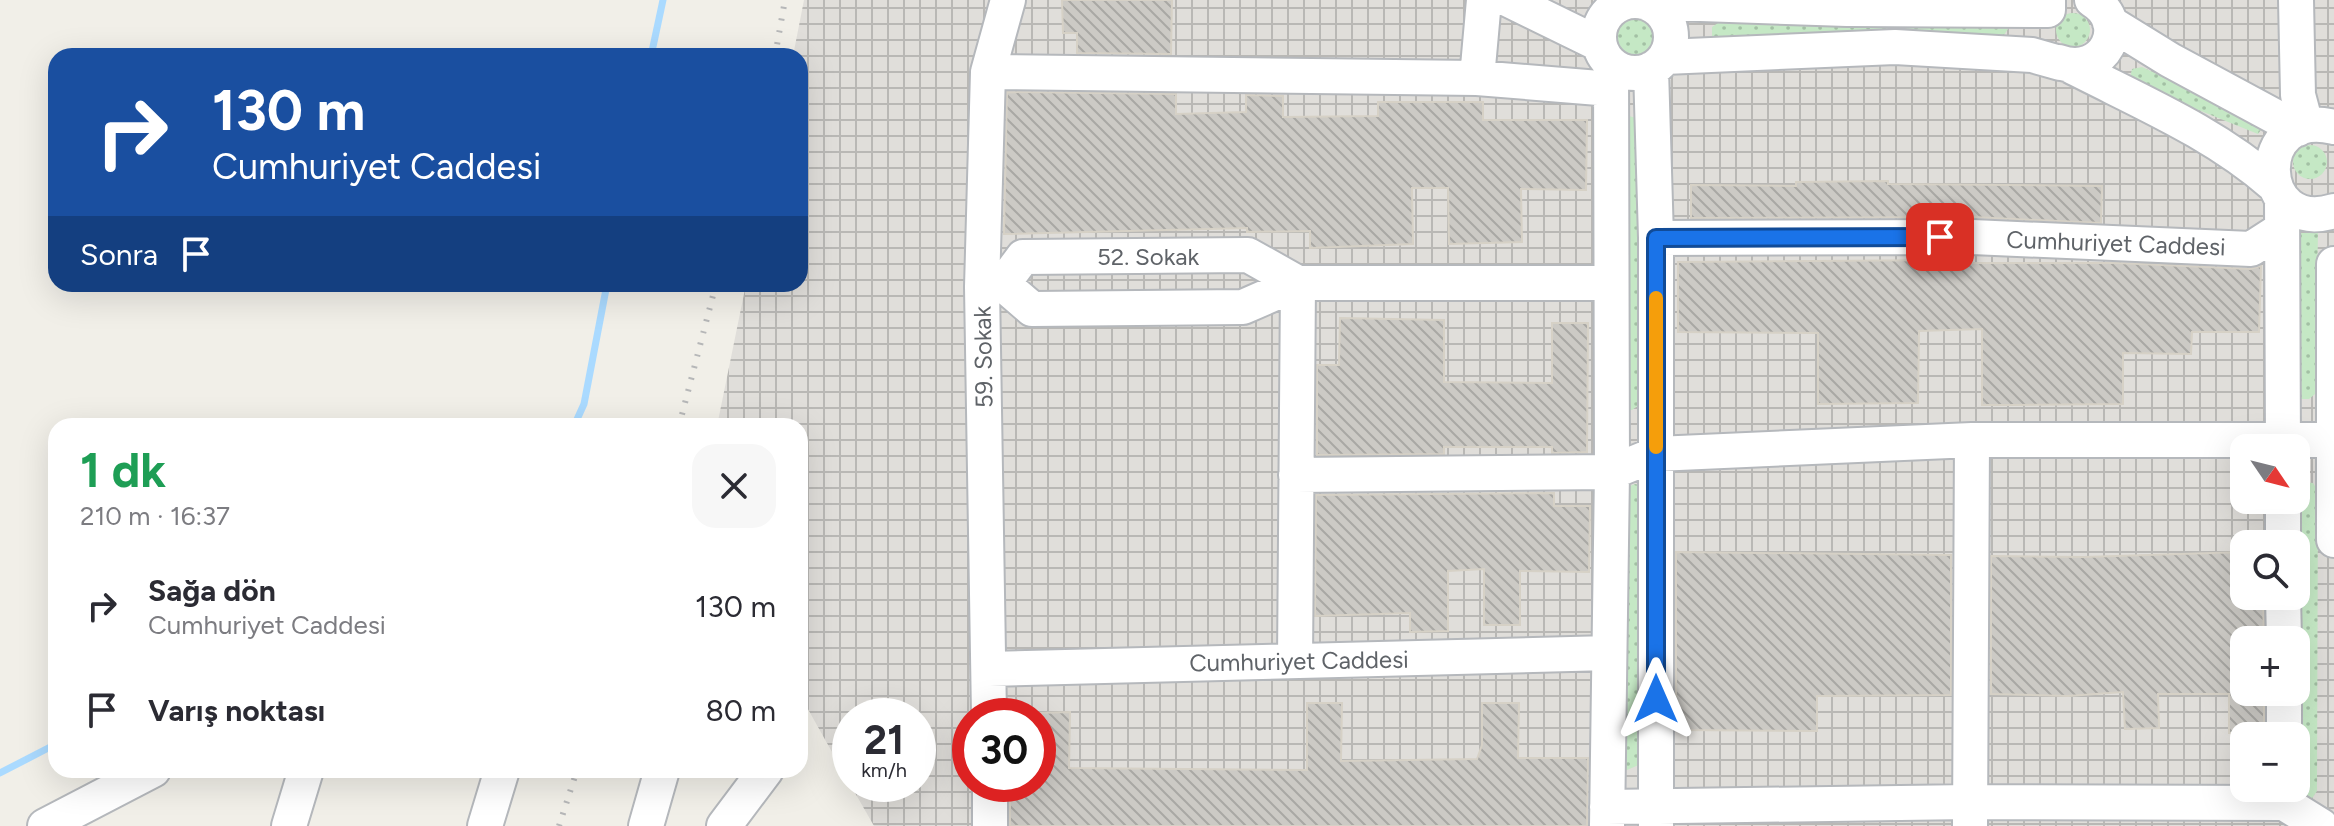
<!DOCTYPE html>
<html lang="tr">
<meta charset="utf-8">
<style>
:root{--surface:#fff;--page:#f7f7f7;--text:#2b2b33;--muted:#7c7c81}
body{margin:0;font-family:Figtree,sans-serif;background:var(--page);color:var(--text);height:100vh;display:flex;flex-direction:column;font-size:30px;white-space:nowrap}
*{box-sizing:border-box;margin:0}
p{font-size:26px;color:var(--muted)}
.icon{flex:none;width:44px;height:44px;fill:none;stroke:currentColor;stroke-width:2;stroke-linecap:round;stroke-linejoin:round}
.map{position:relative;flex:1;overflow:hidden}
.panel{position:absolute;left:48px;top:418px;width:760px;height:360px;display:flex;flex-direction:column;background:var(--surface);border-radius:24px;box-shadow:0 8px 32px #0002}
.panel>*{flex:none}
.top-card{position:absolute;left:48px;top:48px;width:760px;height:244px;border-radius:24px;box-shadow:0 8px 32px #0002;background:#1a4fa0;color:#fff;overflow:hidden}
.needle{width:52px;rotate:125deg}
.tools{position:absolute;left:2230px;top:434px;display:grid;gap:16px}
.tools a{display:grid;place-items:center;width:80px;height:80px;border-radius:16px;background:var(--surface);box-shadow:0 8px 32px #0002;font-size:40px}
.speed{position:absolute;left:832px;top:698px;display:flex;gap:16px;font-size:40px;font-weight:700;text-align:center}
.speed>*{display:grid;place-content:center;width:104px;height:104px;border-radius:50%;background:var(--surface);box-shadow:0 8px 32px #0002;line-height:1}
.speed small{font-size:20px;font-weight:400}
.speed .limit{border:12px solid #d22;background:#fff;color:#111}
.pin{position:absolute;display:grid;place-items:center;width:68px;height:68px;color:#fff;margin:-34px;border-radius:16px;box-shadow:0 4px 12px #0006}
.me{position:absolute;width:88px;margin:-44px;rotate:0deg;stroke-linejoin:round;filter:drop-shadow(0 0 6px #0008)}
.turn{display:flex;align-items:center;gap:28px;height:168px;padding:0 32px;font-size:36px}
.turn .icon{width:104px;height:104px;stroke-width:2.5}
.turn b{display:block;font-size:56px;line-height:68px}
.then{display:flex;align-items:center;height:76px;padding:0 32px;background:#0003;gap:16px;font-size:30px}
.round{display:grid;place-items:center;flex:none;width:84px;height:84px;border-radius:24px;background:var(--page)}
.summary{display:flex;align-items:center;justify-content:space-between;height:136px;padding:0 32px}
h1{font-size:48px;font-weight:700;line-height:60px;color:#1e9e55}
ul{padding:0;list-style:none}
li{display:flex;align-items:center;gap:24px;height:104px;padding:0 32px}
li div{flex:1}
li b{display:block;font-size:30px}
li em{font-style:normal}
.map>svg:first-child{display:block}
</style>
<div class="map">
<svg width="2334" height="826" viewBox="0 0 2334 826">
<defs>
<pattern id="industrial-grid" width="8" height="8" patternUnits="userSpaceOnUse" patternTransform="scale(2)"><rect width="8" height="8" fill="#e0deda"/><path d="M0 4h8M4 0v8" fill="none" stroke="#b9b8b5"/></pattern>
<pattern id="grass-dots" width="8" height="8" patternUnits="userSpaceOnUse" patternTransform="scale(2)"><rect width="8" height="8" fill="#c5e8c5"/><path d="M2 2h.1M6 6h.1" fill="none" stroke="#a3c0a4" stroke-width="1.8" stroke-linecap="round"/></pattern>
<pattern id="building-back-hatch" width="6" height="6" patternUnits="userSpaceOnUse" patternTransform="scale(2)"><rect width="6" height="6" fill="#cccac5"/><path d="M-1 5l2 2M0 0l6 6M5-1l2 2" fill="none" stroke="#a9a8a4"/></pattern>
</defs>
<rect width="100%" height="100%" fill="#f1efe8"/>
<path fill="url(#industrial-grid)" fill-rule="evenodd" d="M804,0H2334V826H874L850,784H918V716H850V784L800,695V426H717L746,284H800V56H793ZM2244,448H2296V500H2244ZM2244,544H2296V596H2244ZM2244,640H2296V692H2244ZM970,716H1038V784H970ZM2244,736H2296V788H2244Z"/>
<path fill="url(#grass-dots)" d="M2056 30a17 17 0 1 1 34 0a17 17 0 1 1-34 0Z
M1617 37a18 18 0 1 1 36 0a18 18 0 1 1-36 0Z
M1721,21L2005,24L2008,29L2000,41L1712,39V27Z
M2142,67L2259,121L2263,127L2258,134L2129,82L2132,69Z
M1629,116L1639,119V405L1632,410H1627L1626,118Z
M2293 162a17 17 0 1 1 34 0a17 17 0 1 1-34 0Z
M2297,233H2318L2315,394L2309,399H2300L2295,394Z
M2304,482L2313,483L2318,491L2317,791L2311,800L2296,794L2297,490Z
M1635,484L1640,485L1641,764L1627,770L1623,768L1622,489Z"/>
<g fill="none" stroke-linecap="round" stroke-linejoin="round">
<path stroke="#aadaff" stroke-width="7" d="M651,56L663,0
M574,426L584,404L607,284
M0,773L56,744"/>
</g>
<path fill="url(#building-back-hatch)" stroke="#d6d1c6" stroke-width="2" d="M1062,0H1172L1171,54L1077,53V33H1063Z
M1007,92L1176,94V114L1246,112V95L1283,96V117L1378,116V102H1483V120H1587L1586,190L1521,189L1522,242L1449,244L1448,188H1412L1413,244L1310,248V231L1247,232V228L1004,234Z
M1888,181V184L2102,186L2101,223L1972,217L1691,218V185L1796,186V182Z
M1954,260V263H2117L2250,269L2261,266L2259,332H2192L2191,354L2123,353V404L2016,405H1982V329L1919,331L1918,403L1818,404V333L1678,332V262Z
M1340,318L1444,320V382L1552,383V323H1588L1587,452L1552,453V447H1444V454L1317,455V365H1339Z
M1554,493V506H1590L1589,572L1520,571V625H1484V569L1448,571V631L1410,632V613L1315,616L1316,495Z
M1676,552L1951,555V695L1817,696V731L1676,730Z
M2244,552V596H2263L2264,640H2244V692H2264V733H2229V694H2158L2159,728L2125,729L2123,692L2068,696L1991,694V556L2084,557Z
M1307,703H1342L1341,761L1477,759L1482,745V703H1519L1518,758H1588L1587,826H1010V784H1038V713L1070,712L1069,768L1307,770Z"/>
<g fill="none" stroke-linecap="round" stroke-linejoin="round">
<g stroke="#b5b8bc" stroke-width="38">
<path id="minor" d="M1509,0L1599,44
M2296,0L2298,95L2306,125
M1599 37a36 36 0 1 1 72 0a36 36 0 1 1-72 0Z
M1643,2L1847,9L2048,10V0
M2110,23L2170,60L2298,129
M1665,57L1895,47L2032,55L2060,63
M2059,62C2104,78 2132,24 2092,0
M2071,66C2141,102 2215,133 2274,185
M1651,69L1656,238V826
M988,72L1477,78L1611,89
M1477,78L1484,0
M2334,127C2250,106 2255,236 2334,211
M2282,199L2283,448
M1656,238L1972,237L2251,249L2282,229
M2334,264V540
M1003,284L1032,309L1243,307L1298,283L1295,661
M982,287L1003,284L1023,257L1248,255L1298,283H1611
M1296,475L1612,472L1656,454L1972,440H2334
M2283,500V544
M2283,596L2284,640
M989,669L1609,653
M2284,692V736
M989,716L982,287L988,72L1008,0
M990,784V826
M1607,807L1970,802L2284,803L2321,826
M45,826L153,770
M289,826L306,770
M485,826L502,770
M646,826L662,770
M724,826L766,770
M1607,826L1612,472L1611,65
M1970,826L1972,440"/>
</g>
<use href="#minor" stroke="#fff" stroke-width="34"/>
<path stroke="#b6b7b8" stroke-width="6" stroke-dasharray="2 10" stroke-linecap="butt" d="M775,56L785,0
M679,426L716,284
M559,826L577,770"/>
</g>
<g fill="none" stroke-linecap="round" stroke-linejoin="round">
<g stroke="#114b97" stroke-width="20">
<path id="route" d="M1656,699V238L1940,237"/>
</g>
<use href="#route" stroke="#1a73e8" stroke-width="14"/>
<path stroke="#f59e0b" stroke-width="14" d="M1656,298V447"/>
</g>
<g text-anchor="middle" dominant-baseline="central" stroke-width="6" stroke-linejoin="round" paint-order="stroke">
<g font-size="24" fill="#5f6368" stroke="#fff">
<text transform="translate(2116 243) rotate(2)">Cumhuriyet Caddesi</text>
<text x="1148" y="256">52. Sokak</text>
<text transform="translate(983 357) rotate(-91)">59. Sokak</text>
<text transform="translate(1299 661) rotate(-1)">Cumhuriyet Caddesi</text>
</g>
</g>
</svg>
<div class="tools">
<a><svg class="needle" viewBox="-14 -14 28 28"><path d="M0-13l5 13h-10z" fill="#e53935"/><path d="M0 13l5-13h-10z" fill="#7c7c81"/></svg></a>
<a><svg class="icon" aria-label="search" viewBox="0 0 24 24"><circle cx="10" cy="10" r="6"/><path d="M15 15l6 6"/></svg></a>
<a>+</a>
<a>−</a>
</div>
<div class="speed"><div>21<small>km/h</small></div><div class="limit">30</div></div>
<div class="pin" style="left:1940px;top:237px;background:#d93025"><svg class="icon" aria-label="arrive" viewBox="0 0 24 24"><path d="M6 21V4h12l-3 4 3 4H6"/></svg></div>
<svg class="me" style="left:1656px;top:699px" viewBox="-20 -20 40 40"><path d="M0-17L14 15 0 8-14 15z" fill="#1a73e8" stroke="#fff" stroke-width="4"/></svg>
<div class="top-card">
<div class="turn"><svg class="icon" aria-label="right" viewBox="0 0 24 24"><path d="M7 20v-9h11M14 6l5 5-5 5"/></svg><div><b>130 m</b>Cumhuriyet Caddesi</div></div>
<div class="then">Sonra<svg class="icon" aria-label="arrive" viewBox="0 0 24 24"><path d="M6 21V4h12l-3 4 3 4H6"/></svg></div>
</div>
<section class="panel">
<div class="summary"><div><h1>1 dk</h1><p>210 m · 16:37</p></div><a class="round"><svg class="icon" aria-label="close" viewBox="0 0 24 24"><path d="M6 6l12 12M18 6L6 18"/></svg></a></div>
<ul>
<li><svg class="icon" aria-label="right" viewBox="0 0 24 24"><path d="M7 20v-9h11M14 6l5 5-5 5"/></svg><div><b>Sağa dön</b><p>Cumhuriyet Caddesi</p></div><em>130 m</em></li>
<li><svg class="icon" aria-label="arrive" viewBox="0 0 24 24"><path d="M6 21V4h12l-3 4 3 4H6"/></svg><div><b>Varış noktası</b></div><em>80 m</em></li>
</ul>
</section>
</div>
